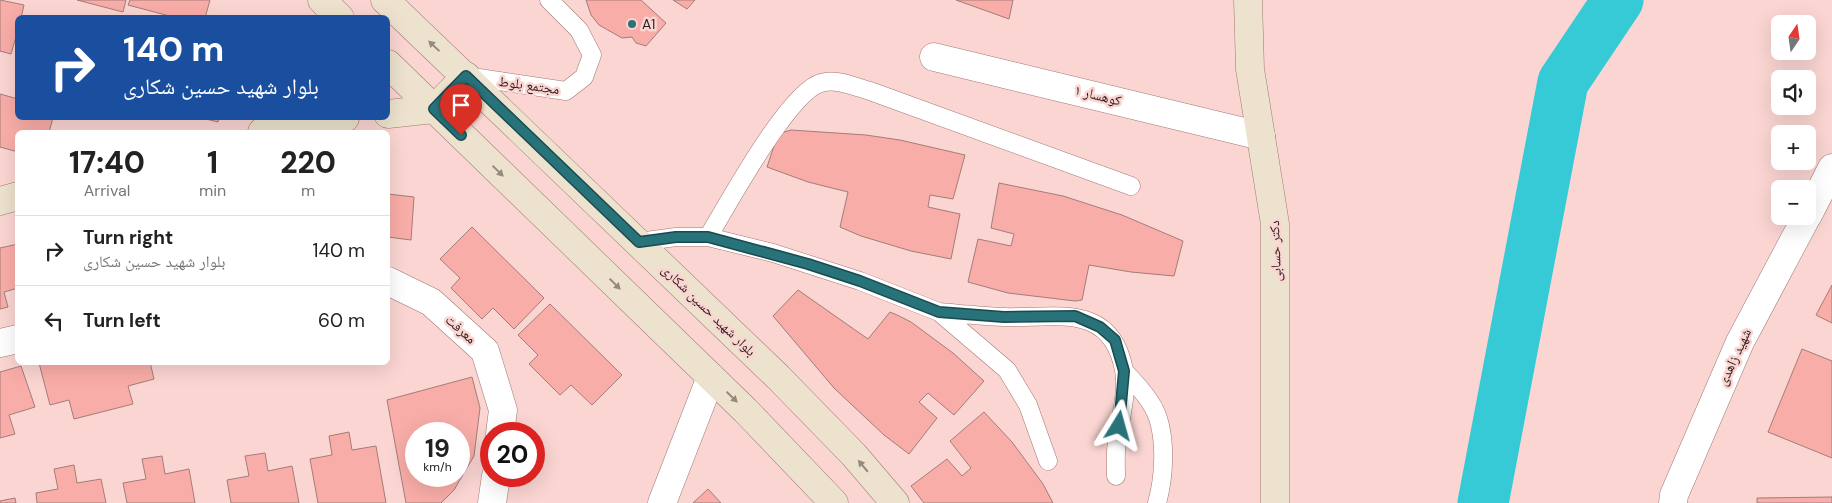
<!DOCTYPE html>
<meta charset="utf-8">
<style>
:root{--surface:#fff;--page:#f6f6f6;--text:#222;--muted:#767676;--line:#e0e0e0}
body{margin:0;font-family:"DM Sans","Noto Naskh Arabic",sans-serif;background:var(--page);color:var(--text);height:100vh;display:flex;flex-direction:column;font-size:19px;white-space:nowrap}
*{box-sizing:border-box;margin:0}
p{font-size:16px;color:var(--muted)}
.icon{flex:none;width:28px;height:28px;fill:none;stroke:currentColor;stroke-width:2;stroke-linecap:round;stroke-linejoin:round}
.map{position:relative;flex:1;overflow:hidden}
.sheet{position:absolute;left:15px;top:130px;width:375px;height:235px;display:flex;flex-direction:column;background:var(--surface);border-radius:8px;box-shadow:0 5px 20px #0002}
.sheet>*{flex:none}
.guide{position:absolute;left:15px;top:15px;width:375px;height:105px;border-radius:8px;box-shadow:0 5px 20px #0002;background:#1a4fa0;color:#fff;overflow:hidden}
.needle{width:32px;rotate:13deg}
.fabs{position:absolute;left:1771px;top:15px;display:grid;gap:10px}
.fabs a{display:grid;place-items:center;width:45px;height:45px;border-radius:8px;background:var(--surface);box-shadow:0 5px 20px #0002;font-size:25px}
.speed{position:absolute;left:405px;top:422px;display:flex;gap:10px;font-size:25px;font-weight:700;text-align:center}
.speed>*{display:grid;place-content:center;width:65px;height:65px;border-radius:50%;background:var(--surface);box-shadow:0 5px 20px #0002;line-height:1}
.speed small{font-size:12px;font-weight:400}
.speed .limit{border:8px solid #d22;background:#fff;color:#111}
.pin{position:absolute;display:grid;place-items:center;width:42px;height:42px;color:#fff;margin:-51px -21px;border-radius:50% 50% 50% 0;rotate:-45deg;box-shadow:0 0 5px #0007}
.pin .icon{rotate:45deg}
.me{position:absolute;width:55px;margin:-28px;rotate:8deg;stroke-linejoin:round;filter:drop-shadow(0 0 4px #0008)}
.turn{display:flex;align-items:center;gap:18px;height:105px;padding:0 25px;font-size:22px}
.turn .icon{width:65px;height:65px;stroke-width:2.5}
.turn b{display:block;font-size:35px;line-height:42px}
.eta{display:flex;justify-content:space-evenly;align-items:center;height:85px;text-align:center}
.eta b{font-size:30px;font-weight:800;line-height:35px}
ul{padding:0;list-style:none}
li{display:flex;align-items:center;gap:15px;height:70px;padding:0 25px;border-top:1px solid var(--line)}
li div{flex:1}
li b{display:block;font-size:19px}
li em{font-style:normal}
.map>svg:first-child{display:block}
</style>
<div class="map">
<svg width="1832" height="503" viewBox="0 0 1832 503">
<rect width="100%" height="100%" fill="#fad5d2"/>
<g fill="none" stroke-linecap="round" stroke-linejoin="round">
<path stroke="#35cad6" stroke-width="51" d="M1483,503L1563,82L1618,0"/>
</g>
<path fill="#f9ada8" stroke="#a47c79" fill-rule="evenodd" d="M0,0L24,5L21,18H18V30L11,54L0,51Z
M77,0H126L123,12Z
M130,0H210L205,18H177L128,5Z
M586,0H641L666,23L646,46L636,43L632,37L622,38L599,25L591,15Z
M673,0H695L687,9Z
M956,0H1013L1009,19Z
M0,94L18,99V118H53L49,132H18V152L0,147Z
M202,118H219L218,122Z
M791,130L866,135L900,140L965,155L953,199L930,195L928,207L960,214L951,259L911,251L861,236L840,227L848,192L808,182L767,167L778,134Z
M999,183L1063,196L1122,215L1183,241L1174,276L1131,272L1089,265L1082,300L1075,301L1008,293L968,282L978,239L1011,246L1014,234L991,228Z
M388,194L414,197L411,240L388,237Z
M472,227L544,298L514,329L493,308L482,319L451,288L460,278L440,259Z
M18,244V288L4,292L8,307L0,309V248Z
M1832,285V323L1816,315Z
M798,290L868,339L890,312L897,315L911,322L953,353L984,381L954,415L928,393L919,402L937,418L909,454L884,435L834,388L773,316Z
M550,304L622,375L592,405L571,385L560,395L529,364L538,355L518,335Z
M1802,349L1832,361V458L1768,432Z
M150,362L154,379L128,386L133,404L74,419L69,400L50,405L39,363Z
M21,366L35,407L9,415L15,434L0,438V372Z
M472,377L480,408L474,456L454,490L441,503H406L387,400ZM416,434H459V476H416Z
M984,412L1012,442L1043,484L1053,503H924L911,486L947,459L962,476L971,468L950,441Z
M349,432L352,450L376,446L386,503H318L310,459L332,455L329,436Z
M265,453L268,471L292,466L299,503H231L227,480L249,476L245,456Z
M162,456L165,474L189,469L195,503H127L123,483L146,479L142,459Z
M74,465L77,483L101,479L106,503H37L36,493L58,489L54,469Z
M708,489L721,503H693Z
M1832,497V503H1757V498Z
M15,498L16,503H0V501Z"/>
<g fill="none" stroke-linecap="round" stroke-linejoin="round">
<g stroke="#a17875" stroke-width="19">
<path id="lane" d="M466,76L566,91L584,77L592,55L579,30L549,0
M708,237C727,206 789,91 821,83C836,78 855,87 870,91L1131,186
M639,242L676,237H708L773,253L860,281L939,312L1007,370L1028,405L1048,461
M939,312C961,314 982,316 1004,317C1055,319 1111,301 1124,370C1128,392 1120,419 1117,442C1115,453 1116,465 1116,476
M1124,371C1137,385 1152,400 1158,418C1166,443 1164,478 1157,503"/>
</g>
<g stroke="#a17875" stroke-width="29">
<path id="street" d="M934,57L1261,136
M1808,215L1832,168
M388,281L431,302L485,351L503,410L500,434
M0,343L18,339
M492,503L496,476
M662,503L711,377
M1673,503L1674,495L1740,342L1807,216"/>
</g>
<g stroke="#a17875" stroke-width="29">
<path id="secondary" d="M322,0L340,18
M385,0L778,377L854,455L895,503
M1248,0L1250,69L1275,224V503
M388,64L745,410L834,503
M388,114L434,109L466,76
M262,132L315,120L345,118
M0,201L18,196"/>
</g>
<use href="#lane" stroke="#fff" stroke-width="18"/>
<use href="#street" stroke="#fff" stroke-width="28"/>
<use href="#secondary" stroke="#ece2cd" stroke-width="28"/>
</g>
<defs><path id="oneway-solid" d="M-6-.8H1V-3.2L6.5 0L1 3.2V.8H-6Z" transform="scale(1.25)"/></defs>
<g fill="#96897d">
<use href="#oneway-solid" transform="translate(434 46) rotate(-137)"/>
<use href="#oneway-solid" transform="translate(498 171) rotate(44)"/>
<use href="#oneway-solid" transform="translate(615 284) rotate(44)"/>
<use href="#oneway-solid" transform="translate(732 397) rotate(44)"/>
<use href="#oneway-solid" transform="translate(863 466) rotate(-130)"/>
</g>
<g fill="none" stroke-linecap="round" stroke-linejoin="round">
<g stroke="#1a4a4f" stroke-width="12">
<path id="route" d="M461,135L434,109L466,76L639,242L676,237H708L808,264L860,281L939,312L1004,317L1075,316L1100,327L1115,340L1124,371L1119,426"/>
</g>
<use href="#route" stroke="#287279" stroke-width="9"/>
</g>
<circle fill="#287279" stroke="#fad5d2" stroke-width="2" cx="632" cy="24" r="5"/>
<g text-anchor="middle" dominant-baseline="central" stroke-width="5" stroke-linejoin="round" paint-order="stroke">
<g font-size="14" fill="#2d1d1c" stroke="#fad5d2" text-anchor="start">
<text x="642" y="24">A1</text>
</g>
<g font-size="14" fill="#2d1d1c" stroke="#fad5d2">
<text transform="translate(529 85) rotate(8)">مجتمع بلوط</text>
<text transform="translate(1098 95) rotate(14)">کوهسار ۱</text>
<text transform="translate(1275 251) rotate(-92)">دکتر حسابی</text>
<text transform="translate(709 310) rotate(44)">بلوار شهید حسین شکاری</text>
<text transform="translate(461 329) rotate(42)">معرفت</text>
<text transform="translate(1734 357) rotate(-65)">شهید زاهدی</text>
</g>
</g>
</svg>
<div class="fabs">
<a><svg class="needle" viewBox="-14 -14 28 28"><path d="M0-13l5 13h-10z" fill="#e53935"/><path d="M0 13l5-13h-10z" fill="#767676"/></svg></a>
<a><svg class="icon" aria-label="sound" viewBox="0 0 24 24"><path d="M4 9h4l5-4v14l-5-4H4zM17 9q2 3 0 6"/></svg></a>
<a>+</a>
<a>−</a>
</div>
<div class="speed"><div>19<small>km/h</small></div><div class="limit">20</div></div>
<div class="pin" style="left:461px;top:135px;background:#d93025"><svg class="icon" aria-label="arrive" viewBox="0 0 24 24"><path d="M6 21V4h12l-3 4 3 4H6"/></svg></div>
<svg class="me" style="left:1119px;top:426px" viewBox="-20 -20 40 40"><path d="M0-17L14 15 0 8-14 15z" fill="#287279" stroke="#fff" stroke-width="4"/></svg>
<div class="guide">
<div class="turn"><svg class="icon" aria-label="right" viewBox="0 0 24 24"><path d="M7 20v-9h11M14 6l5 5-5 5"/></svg><div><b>140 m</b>بلوار شهید حسین شکاری</div></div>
</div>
<section class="sheet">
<div class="eta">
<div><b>17:40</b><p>Arrival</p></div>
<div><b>1</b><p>min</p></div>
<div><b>220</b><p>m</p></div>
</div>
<ul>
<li><svg class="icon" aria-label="right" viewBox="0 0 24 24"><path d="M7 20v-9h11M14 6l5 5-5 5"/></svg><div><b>Turn right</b><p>بلوار شهید حسین شکاری</p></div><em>140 m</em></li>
<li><svg class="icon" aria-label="left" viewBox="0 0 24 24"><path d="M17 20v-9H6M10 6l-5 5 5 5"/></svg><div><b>Turn left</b></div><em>60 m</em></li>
</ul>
</section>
</div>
